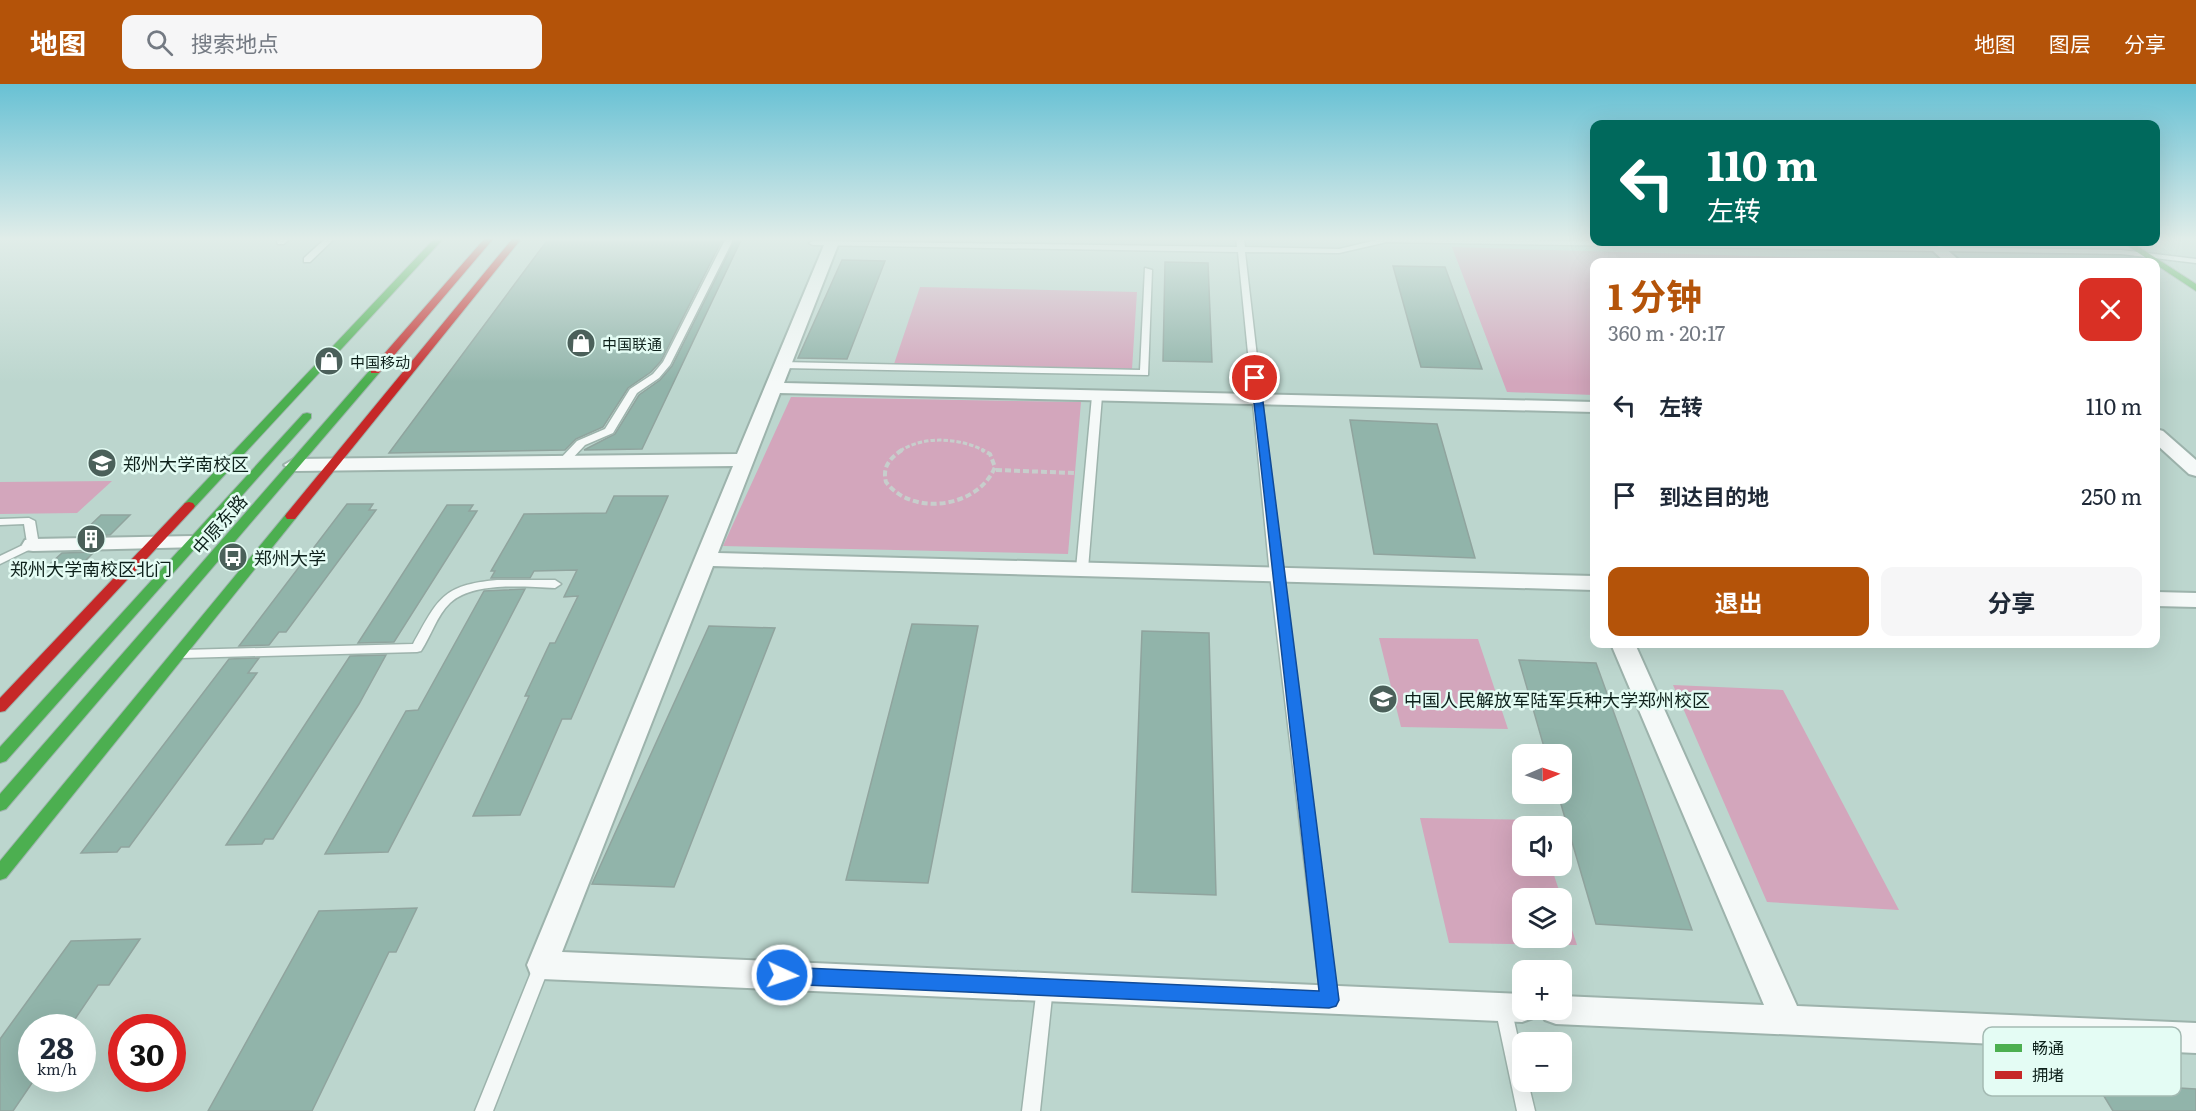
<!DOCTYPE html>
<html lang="zh">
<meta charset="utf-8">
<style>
:root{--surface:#fff;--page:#f6f6f7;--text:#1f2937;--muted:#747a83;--accent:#b45309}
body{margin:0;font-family:Literata,"Noto Sans SC",serif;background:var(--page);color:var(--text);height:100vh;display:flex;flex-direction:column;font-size:22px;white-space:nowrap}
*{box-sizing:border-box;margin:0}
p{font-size:20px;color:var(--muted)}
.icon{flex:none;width:33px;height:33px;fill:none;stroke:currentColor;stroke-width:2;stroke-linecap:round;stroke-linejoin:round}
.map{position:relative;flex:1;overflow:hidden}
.drawer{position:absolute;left:1590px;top:174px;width:570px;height:390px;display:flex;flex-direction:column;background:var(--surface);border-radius:12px;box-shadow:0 6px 24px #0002}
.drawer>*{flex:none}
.banner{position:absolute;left:1590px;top:36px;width:570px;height:126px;border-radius:12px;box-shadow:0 6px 24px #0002;background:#00695c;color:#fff;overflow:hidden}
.needle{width:39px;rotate:88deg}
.fabs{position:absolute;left:1512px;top:660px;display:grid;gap:12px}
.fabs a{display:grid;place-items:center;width:60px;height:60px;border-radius:12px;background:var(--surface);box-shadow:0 6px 24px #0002;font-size:30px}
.speed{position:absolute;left:18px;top:930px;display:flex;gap:12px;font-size:30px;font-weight:700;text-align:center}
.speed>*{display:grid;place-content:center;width:78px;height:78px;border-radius:50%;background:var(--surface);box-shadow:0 6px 24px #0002;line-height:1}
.speed small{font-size:15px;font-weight:400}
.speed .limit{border:9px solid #d22;background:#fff;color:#111}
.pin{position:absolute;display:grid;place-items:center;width:51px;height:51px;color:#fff;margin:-26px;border:3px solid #fff;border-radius:50%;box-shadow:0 2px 6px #0007}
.me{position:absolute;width:66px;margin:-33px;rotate:93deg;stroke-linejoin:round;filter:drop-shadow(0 0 4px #0008)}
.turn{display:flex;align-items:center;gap:21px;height:126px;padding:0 18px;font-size:27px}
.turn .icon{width:78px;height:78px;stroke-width:2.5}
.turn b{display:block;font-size:42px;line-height:51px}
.round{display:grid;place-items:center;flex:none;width:63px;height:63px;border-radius:12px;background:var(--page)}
.overview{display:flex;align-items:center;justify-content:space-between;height:102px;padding:0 18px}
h1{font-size:36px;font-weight:700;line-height:45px;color:var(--accent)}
.cta{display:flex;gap:12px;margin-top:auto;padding:12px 18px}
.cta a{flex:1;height:69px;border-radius:12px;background:var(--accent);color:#fff;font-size:24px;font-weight:700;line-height:69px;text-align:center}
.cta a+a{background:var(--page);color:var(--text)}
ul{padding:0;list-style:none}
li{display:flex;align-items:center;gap:18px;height:90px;padding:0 18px}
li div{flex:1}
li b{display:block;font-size:22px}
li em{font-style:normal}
header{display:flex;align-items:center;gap:36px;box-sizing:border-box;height:84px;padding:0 30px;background:var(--accent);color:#fff}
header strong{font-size:28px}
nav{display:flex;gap:33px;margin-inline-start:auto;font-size:21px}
.search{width:420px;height:54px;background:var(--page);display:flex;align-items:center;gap:15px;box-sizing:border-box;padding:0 21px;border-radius:12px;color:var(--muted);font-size:22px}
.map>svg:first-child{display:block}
</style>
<header>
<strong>地图</strong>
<div class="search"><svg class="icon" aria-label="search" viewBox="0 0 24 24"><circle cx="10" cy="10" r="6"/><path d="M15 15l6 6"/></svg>搜索地点</div>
<nav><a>地图</a><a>图层</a><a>分享</a></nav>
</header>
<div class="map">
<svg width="2196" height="1027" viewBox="0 0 2196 1027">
<rect width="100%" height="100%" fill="#bcd6ce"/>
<path fill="#d3a6bc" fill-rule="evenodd" d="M1452,163L1923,177L1925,178H1594V311L1507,308Z
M920,203L1137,208L1132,285L894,280Z
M791,313L1081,318L1068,470L723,462Z
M112,397L77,429L0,430V398Z
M1379,554L1478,555L1508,645L1401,643Z
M1673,601L1783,606L1899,826L1767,818Z
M1420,734L1535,736L1538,742H1522V782H1551L1577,861L1449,859ZM1562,814V854H1522V814Z"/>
<path fill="#91b4aa" stroke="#90a49e" stroke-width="1.5" d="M549,154H723L661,277L651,288L628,304L603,343L576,355L565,366L389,369Z
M736,154H742L642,365L584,366L615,350L639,311L660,296L672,282Z
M842,176L885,177L847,275L798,274Z
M1165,178L1208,179L1212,278L1163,277Z
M1393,182L1445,183L1482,285L1421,283Z
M1350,336L1437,340L1475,474L1374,470Z
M614,412H668L571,635H562L520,731L473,732L529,612H525L550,559H555L578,512L564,513L577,486L534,487L530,494H491L495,487H491L524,430L606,429Z
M347,420H373L369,426H376L286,548H279L269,561L239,562Z
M447,421H473L469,427H477L394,558L358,559Z
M101,431H130L110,451L79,452Z
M94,468L82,480H50L62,469Z
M525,505L388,768L325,770L406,627L418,626L484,507Z
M912,540L978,542L928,799L846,796Z
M709,542L775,544L674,803L592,800Z
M1142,547L1209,549L1216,811L1132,808Z
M386,571L359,620L273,755H265L262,760L226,761L350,572Z
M259,574L248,589H257L129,763H121L117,768L81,769L229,575Z
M1519,576L1596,579L1692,846L1596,840L1558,710H1562V670H1546Z
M417,824L396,868H389L312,1027H208L319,827Z
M140,855L109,901H98L69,944H32V999L13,1027H0V955L71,857Z
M2096,999L2196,1005V1027H2113Z"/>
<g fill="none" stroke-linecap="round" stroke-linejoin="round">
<g stroke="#9db3ac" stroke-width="3">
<path id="lane" d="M281,154H290L284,160H278L277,158Z
M326,154H335L310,178H304V174Z
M726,154H734L670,281L659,294L637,309L613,349L585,361L568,379H560L559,377L560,375L577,357L605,345L630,305L653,290L663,278Z
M1236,154H1244L1245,163L1339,165L1385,154H1409L2121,166L2196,175V179L2121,170L1387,158L1339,169L1245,168L1282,491L1337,916L1335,921L1329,924L1323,921L1321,916L1270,491L1238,168L813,161L809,159L813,157L1237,163Z
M1145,184L1152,186L1148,291L783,284L778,281L783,278L1140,286Z
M1097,309L1102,312L1088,485L1082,489L1076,485L1092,312Z
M29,434L35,437L39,461L0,480V472L27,459L24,440L0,441V435Z
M497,496H555L561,500L555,504C525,503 474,497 450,519C437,531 431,552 421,567L417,568L182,574L176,570L182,566L413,560C438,515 442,501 497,496Z
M542,874L548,876L550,881L493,1027H475L534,881L536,876Z
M1045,896L1051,898L1053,903L1040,1027H1022L1037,903L1039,898Z
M1503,915L1509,918L1511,923L1522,972V998H1528L1535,1027H1517L1495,923L1497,918Z"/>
</g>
<g stroke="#9db3ac" stroke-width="4">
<path id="street" d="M831,157L838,161L784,299L1594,318V328L780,309L718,469L1594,492V506L713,482L562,868L1522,910V926H1537L1533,934L1522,938L542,895L531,891L527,881L733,382L294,387L284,381L294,375L737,370L824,161Z
M1939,162L1944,163L1961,178H1945L1932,166Z
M2156,345L2163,347L2196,376V392L2189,390L2156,360Z
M193,452L201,453L204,458L201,463L33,467L25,466L22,461L25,456L33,455Z
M2156,508L2196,509V523L2156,522Z
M1611,560H1635L1797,922L2196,939V969L1556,940L1545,936L1540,926H1562V912L1764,921Z"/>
</g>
<g stroke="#9db3ac" stroke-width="2">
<path id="fast" d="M435,154H444L193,425H185L183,422L185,419Z
M2122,158H2131L2196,200V207Z
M375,284L379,285V289L6,725L0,727V710L371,285Z
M307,329L311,330V334L6,677L0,679V663L303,330Z
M291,428L295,429L297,432L295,435L6,794L0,796V777L287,429Z"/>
</g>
<g stroke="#9db3ac" stroke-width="2">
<path id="jam" d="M485,154H494L379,289H371V285Z
M513,154H522L295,435H287L285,432L287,429Z
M189,418L193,419L195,422L193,425L5,627L0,628V614L185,419Z"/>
</g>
<path stroke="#c7cecc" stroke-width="3" stroke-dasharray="4.5 2" stroke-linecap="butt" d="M900,367C924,351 960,354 985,367"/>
<path stroke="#c7cecc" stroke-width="4" stroke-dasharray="6 3" stroke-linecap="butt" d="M902,366C890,374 882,383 886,398C913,434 979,423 995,383L990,370L982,366
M996,386L1074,389"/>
<use href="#lane" fill="#f5f9f8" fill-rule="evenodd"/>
<use href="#street" fill="#f5f9f8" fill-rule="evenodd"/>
<use href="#fast" fill="#4caf50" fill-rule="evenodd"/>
<use href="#jam" fill="#c62828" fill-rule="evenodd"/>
</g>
<linearGradient id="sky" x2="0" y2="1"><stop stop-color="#68c1d4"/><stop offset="0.52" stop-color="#e1ede9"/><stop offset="1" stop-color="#e1ede9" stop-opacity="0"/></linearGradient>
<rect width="2196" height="298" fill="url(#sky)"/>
<path fill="#1a73e8" stroke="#114b97" stroke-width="1.5" d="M1251,292L1260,294L1339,916L1336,922L1329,924L782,900L775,897L772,891L775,886L782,883L1319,907Z"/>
<defs>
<g id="shop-disc" transform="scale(1.5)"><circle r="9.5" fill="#4b605a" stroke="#e4fcf4"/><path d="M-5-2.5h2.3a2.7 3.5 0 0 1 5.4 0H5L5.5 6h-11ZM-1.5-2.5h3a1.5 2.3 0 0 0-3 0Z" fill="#fff"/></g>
<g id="university-disc" transform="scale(1.5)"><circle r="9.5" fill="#4b605a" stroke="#e4fcf4"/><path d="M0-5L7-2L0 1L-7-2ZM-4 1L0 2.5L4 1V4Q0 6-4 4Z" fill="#fff"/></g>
<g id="building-disc" transform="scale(1.5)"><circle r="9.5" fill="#4b605a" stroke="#e4fcf4"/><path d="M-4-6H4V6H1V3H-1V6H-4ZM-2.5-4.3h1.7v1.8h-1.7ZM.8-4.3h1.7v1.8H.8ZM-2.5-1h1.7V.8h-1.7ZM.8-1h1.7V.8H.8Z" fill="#fff"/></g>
<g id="bus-disc" transform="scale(1.5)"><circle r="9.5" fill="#4b605a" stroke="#e4fcf4"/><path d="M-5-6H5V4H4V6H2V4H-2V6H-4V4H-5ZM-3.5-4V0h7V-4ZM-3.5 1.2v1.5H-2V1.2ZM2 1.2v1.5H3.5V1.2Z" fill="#fff"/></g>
</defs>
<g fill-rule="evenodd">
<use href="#shop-disc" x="581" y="259"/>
<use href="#shop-disc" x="329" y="277"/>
<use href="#university-disc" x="102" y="379"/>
<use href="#building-disc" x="91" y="455"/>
<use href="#bus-disc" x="233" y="473"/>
<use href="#university-disc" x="1383" y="615"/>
</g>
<g text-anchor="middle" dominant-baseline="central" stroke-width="5" stroke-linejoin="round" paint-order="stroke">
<g font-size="15" fill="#0e211b" stroke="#e4fcf4" text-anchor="start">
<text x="602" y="259">中国联通</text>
<text x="350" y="277">中国移动</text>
</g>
<g font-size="18" fill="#0e211b" stroke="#e4fcf4" text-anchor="start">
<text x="123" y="379">郑州大学南校区</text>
<text x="254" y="473">郑州大学</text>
<text x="91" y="484" text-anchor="middle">郑州大学南校区北门</text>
<text x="1404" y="615">中国人民解放军陆军兵种大学郑州校区</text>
</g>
<g font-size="18" fill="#0e211b" stroke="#e4fcf4">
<text transform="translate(219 440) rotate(-49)">中原东路</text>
</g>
</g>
<rect x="1983" y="943" width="198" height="69" rx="9" fill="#e4fcf4" stroke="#a4bab3" stroke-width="1.5"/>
<rect x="1995" y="960" width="27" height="8" fill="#4caf50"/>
<rect x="1995" y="987" width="27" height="8" fill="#c62828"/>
<g font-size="16" fill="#0e211b">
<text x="2032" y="970">畅通</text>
<text x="2032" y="997">拥堵</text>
</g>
</svg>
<div class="fabs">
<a><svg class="needle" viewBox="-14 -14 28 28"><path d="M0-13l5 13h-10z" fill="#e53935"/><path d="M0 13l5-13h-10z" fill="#747a83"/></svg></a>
<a><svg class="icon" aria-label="sound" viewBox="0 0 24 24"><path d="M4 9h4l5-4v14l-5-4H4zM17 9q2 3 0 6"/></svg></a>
<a><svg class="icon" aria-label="layers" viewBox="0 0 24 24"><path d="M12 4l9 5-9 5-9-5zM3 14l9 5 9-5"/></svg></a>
<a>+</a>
<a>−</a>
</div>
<div class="speed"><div>28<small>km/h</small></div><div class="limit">30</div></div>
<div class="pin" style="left:1255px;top:294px;background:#d93025"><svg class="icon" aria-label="arrive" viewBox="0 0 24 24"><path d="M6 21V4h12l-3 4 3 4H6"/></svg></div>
<svg class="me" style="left:782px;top:891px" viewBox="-20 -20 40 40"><circle r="17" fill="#1a73e8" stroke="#fff" stroke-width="3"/><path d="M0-11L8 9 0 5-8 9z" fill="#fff"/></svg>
<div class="banner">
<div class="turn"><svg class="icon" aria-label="left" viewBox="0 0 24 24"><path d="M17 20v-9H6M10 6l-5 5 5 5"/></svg><div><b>110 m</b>左转</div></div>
</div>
<section class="drawer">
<div class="overview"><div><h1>1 分钟</h1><p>360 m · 20:17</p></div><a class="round" style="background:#d93025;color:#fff"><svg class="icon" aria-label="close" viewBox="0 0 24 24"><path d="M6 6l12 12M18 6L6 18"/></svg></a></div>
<ul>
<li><svg class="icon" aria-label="left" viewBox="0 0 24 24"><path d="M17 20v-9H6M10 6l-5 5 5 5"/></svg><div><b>左转</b></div><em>110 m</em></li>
<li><svg class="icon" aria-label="arrive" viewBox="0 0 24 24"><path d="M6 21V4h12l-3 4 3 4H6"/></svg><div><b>到达目的地</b></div><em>250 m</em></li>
</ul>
<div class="cta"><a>退出</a><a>分享</a></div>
</section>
</div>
